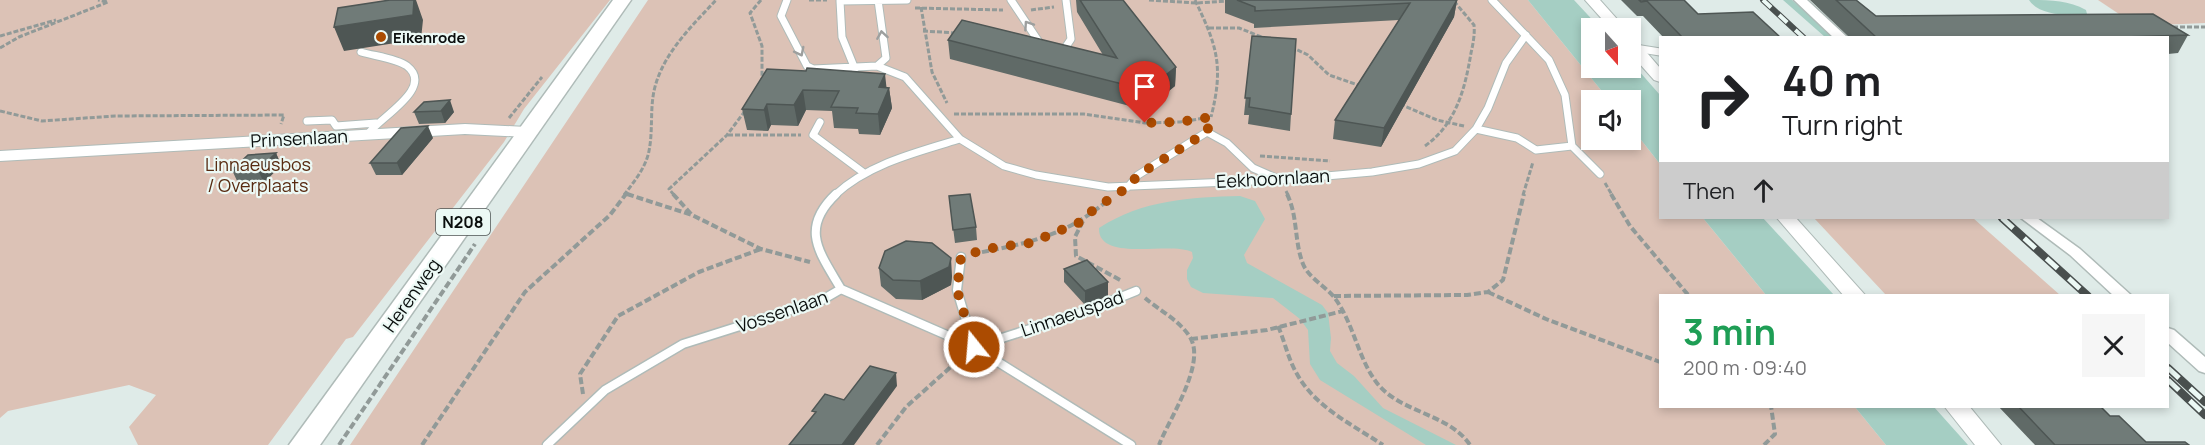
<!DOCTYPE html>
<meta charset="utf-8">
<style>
:root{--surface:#fff;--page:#f6f6f6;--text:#202124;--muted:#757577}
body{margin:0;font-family:Manrope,sans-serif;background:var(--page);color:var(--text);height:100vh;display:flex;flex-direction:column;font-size:22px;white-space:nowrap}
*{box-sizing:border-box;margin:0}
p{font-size:20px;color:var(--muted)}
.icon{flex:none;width:33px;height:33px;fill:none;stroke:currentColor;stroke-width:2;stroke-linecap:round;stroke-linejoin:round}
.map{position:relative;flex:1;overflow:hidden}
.side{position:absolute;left:1659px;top:294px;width:510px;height:114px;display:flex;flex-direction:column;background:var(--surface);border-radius:0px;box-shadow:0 3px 9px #0003}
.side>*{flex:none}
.hud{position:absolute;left:1659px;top:36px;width:510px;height:183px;border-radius:0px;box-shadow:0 3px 9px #0003;background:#fff;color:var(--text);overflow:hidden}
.needle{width:39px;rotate:159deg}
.controls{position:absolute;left:1581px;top:18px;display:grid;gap:12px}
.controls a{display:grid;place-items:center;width:60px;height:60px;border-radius:0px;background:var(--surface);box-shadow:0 3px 9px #0003;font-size:30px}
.pin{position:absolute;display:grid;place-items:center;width:51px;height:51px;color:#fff;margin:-62px -26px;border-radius:50% 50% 50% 0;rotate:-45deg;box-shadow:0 0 6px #0007}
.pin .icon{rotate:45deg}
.me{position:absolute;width:66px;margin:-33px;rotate:343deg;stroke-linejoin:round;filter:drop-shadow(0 0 4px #0008)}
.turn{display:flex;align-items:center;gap:21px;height:126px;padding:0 24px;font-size:27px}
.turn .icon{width:78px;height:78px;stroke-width:2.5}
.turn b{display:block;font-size:42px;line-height:51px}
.then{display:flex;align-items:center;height:57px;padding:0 24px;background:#0003;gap:12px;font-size:22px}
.round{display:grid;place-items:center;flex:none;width:63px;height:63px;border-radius:0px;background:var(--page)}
.overview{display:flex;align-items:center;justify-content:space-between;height:102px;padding:0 24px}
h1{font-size:36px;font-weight:700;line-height:45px;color:#1e9e55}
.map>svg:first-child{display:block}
</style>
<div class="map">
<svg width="2205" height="445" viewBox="0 0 2205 445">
<rect width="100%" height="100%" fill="#dfebe8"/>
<path fill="#dcc2b6" d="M0,0H610L524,109L504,142L353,337L346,339L268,445H138L129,427L156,395L129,385L8,411L0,418Z
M648,0H1528L1609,100H1592V140H1630L1631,127L1660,164V218H1703L1766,295L1660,296V406L1855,407L1886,445H350Z
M2098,0H2205V23L2137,26Z
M1814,218H1973L2060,295H1886Z"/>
<path fill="#a5cec3" d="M1528,0H1574L1600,28H1592V68H1630L1631,62L1660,95V164L1631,127L1630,100H1609Z
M1783,0H1792L1834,37H1825Z
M2029,0C2050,0 2068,0 2086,10L2087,14C2069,16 2039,16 2029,0Z
M1240,196L1255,201L1265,219L1244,255L1247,263L1322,305L1328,313L1331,338L1330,351L1337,363L1354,376L1383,408L1456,445H1426L1320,380L1310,364L1308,330L1300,319L1273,298L1203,293L1191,287L1187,279V270L1193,258L1192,252C1170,241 1098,263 1099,228C1142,200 1191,197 1240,196Z
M1703,218H1763L1834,295H1766Z
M1855,407H1934L1968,445H1886Z"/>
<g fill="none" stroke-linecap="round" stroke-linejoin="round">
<g stroke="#afbbb8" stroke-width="9">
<path id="service-far1" d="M787,0L781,16L807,66L813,69L877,66L905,77L960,139L1004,166L1036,175L1108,187L1280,180L1372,172L1419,164L1455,151L1476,129L1488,108L1506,63L1526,35
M1011,0L1041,45
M1492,0L1549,60L1565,95L1572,146L1600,174
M1635,48L1660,52
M1060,49L1065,48L1071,39L1066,0
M361,52C374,56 396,58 407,66C435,88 380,117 368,134
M877,66L886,58L878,0
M855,69L842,37L840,1L907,0
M307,121L332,120L336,126L376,123
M820,122L813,135L864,173
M1476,129L1517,138L1536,150L1572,146
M1128,187L1138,175L1207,132L1227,143L1253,168L1276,178
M835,195C868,164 917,152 960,139"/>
</g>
<g stroke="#afbbb8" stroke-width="11">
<path id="service" d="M961,257L957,290L974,347
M841,289L974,347
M547,445L605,390L683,344L822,300L841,289C820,253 799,229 836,194
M1131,445L974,347L1086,311L1136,291"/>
</g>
<g stroke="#afbbb8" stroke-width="3">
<path id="minor" d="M1794,0H1807L1848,38H1834Z
M2021,218H2037L2080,249L2132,296H2114L2070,255Z
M2168,328L2174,330L2205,357V373L2199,371L2168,343Z"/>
</g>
<g stroke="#afbbb8" stroke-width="2">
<path id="tertiary" d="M1585,0H1600L1625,28H1610Z
M1630,38L1636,40L1660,68V82L1654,80L1630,53Z
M465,124L527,127L536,132L527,137L465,134L0,161V151Z
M1777,218H1796L1866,296H1844Z
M1944,406H1969L2001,445H1975Z"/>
</g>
<g stroke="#afbbb8" stroke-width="3">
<path id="primary" d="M613,0H631L320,445H289Z"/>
</g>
<path stroke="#919a98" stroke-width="3" stroke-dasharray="5 2" stroke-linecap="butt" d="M761,0L750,13L762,46V82
M809,0H827
M1149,0L1196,3L1228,1
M1195,0C1217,46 1224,66 1211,117
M921,7L932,72L947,103
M915,8L1003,10
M1031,10L1054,7
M2173,27H2205
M1209,28H1239L1264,38
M923,31L957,33
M0,36L56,20
M1291,47L1308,55L1329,75L1361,86
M0,48L19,37L108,2L98,0
M1400,104L1437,120L1464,126
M0,111L42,121L115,116L284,115L281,124
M954,114H1084L1145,123L1180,122L1211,117
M509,118L542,77
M728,135H801
M1425,146C1456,124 1465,89 1471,53C1473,44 1475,34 1474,25L1453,0
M1260,156L1330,161
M1605,183L1612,195
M1286,191L1288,195
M625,193L631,195
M624,195C634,182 646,167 649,151C653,131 650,110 654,91C662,54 692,26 716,0
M674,195L669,189L727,135L745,111
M1523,195L1533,162"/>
<path stroke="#919a98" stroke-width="4" stroke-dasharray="7 3" stroke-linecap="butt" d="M627,194L692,215L761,249L810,262
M673,194L692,215
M1287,194C1298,216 1294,241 1303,264C1308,277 1325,286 1334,297C1353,322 1357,354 1374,379C1396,413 1448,412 1470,445
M1611,194L1630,226L1689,296
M1083,221L1075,237L1076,256L1122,281
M972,254C1025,244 1064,237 1107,201
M1488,292L1546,319L1660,362
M1334,296L1467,295L1488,292L1503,280L1524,194
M1145,298C1159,310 1182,322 1191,339C1205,366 1169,419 1159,445
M1278,326C1285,342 1288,359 1297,374C1315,407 1353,425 1383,445
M1191,339L1267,330L1343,311
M583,394L580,374L618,316L699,272L761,249
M339,445L475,244
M422,445L525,292L610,215L626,194
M877,445L906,407L964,355
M1764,445L1775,434L1771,406"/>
<use href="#service-far1" stroke="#fff" stroke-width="7"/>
<use href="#service" stroke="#fff" stroke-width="8"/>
<use href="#minor" fill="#fff" fill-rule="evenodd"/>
<use href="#tertiary" fill="#fff" fill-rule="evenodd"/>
<use href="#primary" fill="#fff" fill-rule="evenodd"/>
<g stroke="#494f4e" stroke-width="6">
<path id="rail-far1" d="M1763,0L1804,38"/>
</g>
<g stroke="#494f4e" stroke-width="8">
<path id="rail" d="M2002,218L2088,296
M2168,368L2205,402
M2168,380L2205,415"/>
</g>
<use href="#rail-far1" stroke="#ecf9f5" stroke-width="4" stroke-dasharray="11" stroke-linecap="butt"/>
<use href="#rail" stroke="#ecf9f5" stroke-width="5" stroke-dasharray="15" stroke-linecap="butt"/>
</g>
<path fill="#606a67" d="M1076,0H1123L1176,67L1175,86L1145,110L950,59L948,40L1103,55L1077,12Z
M1225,0H1457L1454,17L1381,147L1333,139L1335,120L1399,20L1254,28V24L1225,13Z
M1621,0H1684L1698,14L1781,38H1664L1643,16H1637Z
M1810,0H1856L1876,16L2188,35L2178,53L2168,54V38H1850Z
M1252,36L1291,114L1290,131L1248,124L1249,115H1244Z
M806,71L889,88L892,108L880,135L859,134L858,129L834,128L832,111L806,110L798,126L771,125L768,131L747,130L742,109Z
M424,102L454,112L445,123L419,124L414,112Z
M433,138L402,175H376L370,163Z
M276,153L281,165L264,183H238L232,170Z
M949,196L976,227L977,240L955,243Z
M879,268L952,276L951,285L922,300L896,299L881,286Z
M1064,269L1108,296L1085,305L1064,282Z
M1998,406H2100L2110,416L2146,442L2189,445H2035Z"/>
<path fill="#4e5654" d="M414,0H416L423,20L421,39L344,51L334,27Z
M1457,0L1454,17L1381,147L1384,128Z
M1176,67L1175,86L1145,110L1146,90Z
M885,74L887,92L889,88L892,108L880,135L878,114L879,87Z
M803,90L806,110L798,126L794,105Z
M450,100L454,112L445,123L441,111Z
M767,104L771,125L768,131L764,110Z
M428,126L433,138L402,175L397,163Z
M276,153L281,165L264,183L258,170Z
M951,258L952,276L951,285L922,300L920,281Z
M1108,282V296L1085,305V291Z
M896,373L897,386L854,445H842Z"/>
<path fill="#707b78" stroke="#4e5654" stroke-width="1.5" d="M390,0H414L413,15L334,27L338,8Z
M1080,0H1123L1176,67L1146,90L948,40L962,20L1117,58Z
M1237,0H1457L1384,128L1335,120L1410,3L1255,11V7Z
M1639,0H1684L1698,14L1753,12L1781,38H1683L1647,1L1641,2Z
M1836,0H1856L1876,16L2153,14L2188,35L2091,38H1877Z
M1252,36L1296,39L1291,114L1249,107L1250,98H1245Z
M807,68L885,74L879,87L889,88L878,114L856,113L858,108L831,107L839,91L803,90L794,105L767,104L764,110L742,109L767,69L806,71Z
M450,100L441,111L414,112L424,102Z
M428,126L397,163H370L401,128Z
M276,153L258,170H232L248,155Z
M970,194L976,227L953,230L949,196Z
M906,241L932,243L951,258L949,267L920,281L893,280L879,268L885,251Z
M1087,260L1108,282L1085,291L1064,269Z
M870,366L896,373L842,445H789L816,412L812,411L825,394L844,400Z
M2018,406H2100L2110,416H2119L2146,442H2185L2189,445H2055Z"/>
<defs><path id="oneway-chevron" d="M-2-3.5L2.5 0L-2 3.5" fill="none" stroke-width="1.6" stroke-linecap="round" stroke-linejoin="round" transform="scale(1.5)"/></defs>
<g stroke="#9d9f9e">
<use href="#oneway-chevron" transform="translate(1028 25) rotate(-124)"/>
<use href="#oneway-chevron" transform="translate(882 35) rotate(-99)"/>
<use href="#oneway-chevron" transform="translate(800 52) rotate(63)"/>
</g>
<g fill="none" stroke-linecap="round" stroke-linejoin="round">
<path stroke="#ab4b01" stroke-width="10" stroke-dasharray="0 18" d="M974,347L957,290L961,257L985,249L1030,243L1083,221L1093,210L1128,187L1138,175L1207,132L1211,117L1180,122L1145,123"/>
</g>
<circle fill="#ab4b01" stroke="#ecf9f5" stroke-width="2" cx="381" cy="37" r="6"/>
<g text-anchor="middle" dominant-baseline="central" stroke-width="4.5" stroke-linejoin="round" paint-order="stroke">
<g font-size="15" font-weight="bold" fill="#0a0e0d" stroke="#ecf9f5" text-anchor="start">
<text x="393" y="37">Eikenrode</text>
</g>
<rect fill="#ecf9f5" stroke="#4e5453" stroke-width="1.5" x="436" y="209" width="54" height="26" rx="4.5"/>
<g font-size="16" font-weight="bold" fill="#0a0e0d">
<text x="463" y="222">N208</text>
</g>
<g font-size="18" fill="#0a0e0d" stroke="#ecf9f5">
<text transform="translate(299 138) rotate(-3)">Prinsenlaan</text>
<text transform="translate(1273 178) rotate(-3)">Eekhoornlaan</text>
<text transform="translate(411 295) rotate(-55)">Herenweg</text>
<text transform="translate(782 311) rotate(-19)">Vossenlaan</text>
<text transform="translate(1072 313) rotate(-19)">Linnaeuspad</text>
</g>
<g font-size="18" fill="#572a10" stroke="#ecf9f5">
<text x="258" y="164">Linnaeusbos<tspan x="258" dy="21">/ Overplaats</tspan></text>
</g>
</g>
</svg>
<div class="controls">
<a><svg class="needle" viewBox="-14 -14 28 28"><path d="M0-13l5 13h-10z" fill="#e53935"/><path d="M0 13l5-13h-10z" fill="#757577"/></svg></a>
<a><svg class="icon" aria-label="sound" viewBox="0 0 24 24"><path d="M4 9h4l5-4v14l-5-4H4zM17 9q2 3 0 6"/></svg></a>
</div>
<div class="pin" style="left:1145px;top:123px;background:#d93025"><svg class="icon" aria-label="arrive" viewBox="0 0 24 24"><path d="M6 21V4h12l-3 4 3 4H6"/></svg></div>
<svg class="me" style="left:974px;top:347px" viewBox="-20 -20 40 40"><circle r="17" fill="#ab4b01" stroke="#fff" stroke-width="3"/><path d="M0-11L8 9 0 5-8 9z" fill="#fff"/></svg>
<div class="hud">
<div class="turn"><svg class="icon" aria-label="right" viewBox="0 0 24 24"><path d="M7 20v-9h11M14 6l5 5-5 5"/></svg><div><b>40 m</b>Turn right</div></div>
<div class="then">Then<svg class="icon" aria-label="ahead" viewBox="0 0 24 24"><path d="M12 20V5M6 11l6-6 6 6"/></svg></div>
</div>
<section class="side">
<div class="overview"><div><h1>3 min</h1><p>200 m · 09:40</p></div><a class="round"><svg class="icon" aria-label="close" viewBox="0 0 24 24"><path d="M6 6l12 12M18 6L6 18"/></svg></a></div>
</section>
</div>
